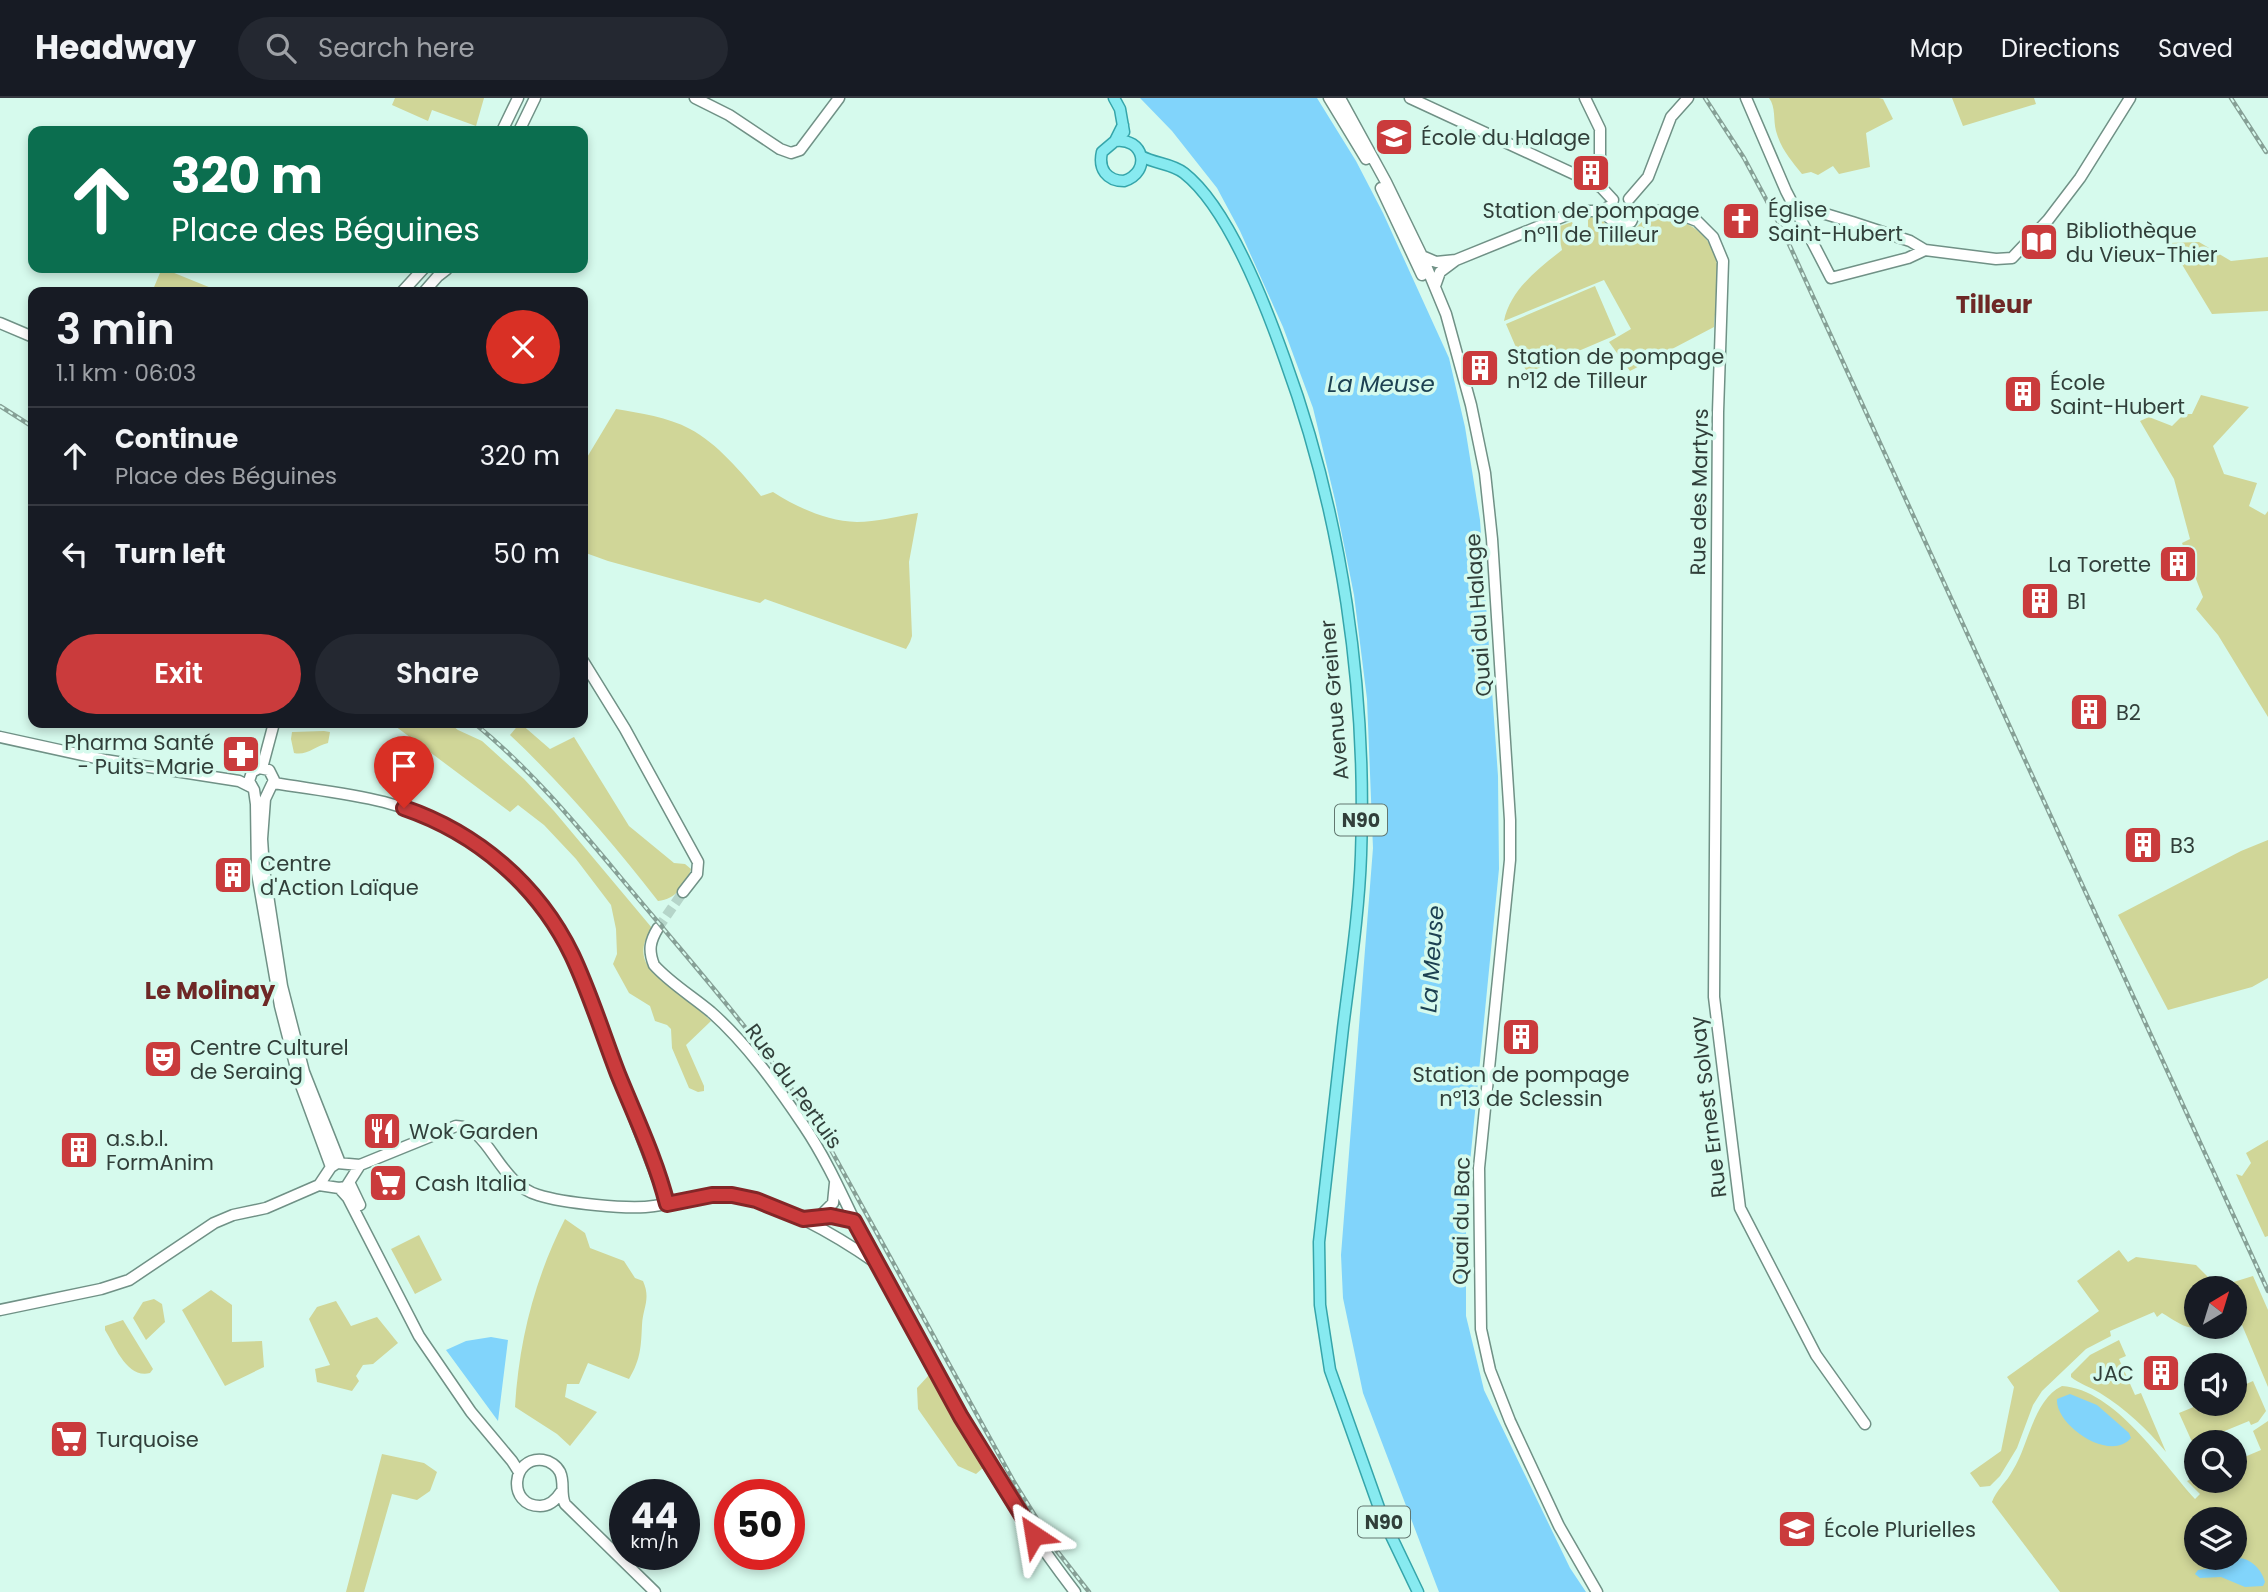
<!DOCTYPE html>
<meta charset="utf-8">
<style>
:root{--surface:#171b24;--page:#242831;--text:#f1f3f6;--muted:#9ea1a6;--line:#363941;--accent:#ca3b3c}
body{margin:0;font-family:Poppins,sans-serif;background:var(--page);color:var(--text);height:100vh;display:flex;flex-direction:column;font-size:26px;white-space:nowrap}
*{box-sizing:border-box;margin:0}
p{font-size:23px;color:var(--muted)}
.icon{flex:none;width:38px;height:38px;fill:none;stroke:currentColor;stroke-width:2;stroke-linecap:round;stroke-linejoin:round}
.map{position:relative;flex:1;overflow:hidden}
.sheet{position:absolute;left:28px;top:189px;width:560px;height:441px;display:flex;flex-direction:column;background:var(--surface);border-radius:14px;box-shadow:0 4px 10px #0003}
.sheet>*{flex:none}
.hud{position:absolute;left:28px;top:28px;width:560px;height:147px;border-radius:14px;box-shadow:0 4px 10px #0003;background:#0b6e4f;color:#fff;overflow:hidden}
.needle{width:46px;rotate:38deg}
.fabs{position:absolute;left:2184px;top:1178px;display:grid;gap:14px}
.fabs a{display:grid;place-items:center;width:63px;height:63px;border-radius:50%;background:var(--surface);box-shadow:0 4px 10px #0003;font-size:35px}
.speed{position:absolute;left:609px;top:1381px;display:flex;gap:14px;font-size:35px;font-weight:700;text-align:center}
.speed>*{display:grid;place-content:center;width:91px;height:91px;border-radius:50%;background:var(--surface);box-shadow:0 4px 10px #0003;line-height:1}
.speed small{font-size:18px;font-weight:400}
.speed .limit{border:10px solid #d22;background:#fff;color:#111}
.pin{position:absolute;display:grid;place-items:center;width:60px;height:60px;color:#fff;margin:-72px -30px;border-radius:50% 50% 50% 0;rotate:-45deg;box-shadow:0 0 7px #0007}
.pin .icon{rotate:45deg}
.me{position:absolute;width:77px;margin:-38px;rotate:327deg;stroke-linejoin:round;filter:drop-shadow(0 0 5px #0008)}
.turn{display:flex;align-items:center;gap:24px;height:147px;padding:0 28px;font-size:32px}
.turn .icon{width:91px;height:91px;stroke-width:2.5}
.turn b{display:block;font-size:49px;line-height:60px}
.round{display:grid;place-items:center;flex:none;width:74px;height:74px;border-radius:37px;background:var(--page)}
.headline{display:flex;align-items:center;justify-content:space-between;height:119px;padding:0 28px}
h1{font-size:42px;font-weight:600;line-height:52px}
.button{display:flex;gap:14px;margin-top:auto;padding:14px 28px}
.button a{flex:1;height:80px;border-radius:42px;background:var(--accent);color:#fff;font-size:28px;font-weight:600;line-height:80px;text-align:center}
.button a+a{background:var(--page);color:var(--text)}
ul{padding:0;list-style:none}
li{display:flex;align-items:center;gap:21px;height:98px;padding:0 28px;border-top:2px solid var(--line)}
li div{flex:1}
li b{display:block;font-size:26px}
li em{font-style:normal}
header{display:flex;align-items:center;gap:42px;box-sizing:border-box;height:98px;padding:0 35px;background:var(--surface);border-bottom:2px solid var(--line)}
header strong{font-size:33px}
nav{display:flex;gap:38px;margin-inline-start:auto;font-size:24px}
.search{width:490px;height:63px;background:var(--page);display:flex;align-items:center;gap:18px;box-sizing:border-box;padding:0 24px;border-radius:38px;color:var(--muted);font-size:26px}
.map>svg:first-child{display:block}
</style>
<header>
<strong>Headway</strong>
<div class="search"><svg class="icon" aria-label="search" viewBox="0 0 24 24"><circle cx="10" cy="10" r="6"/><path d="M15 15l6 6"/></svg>Search here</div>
<nav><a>Map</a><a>Directions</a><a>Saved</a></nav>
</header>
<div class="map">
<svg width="2268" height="1494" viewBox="0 0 2268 1494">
<rect width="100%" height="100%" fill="#d6faed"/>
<path fill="#d0d698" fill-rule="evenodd" d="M395,0H484L476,28L432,12L428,23L392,7Z
M1769,0H1879L1883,1L1893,21L1866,35L1870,69L1839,76L1833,68L1818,77L1811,74L1802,76C1791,62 1781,51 1776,33C1773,22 1776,9 1769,0Z
M1952,0H2034L2036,6L1963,28Z
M1588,119H1602C1606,132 1619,139 1632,132C1639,129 1641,122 1649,120C1676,115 1707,131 1715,158C1722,179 1715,208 1714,229L1630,273L1609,244L1631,231L1604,182L1504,223C1510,192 1538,171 1562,152L1557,129L1572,124L1578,135L1588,132Z
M2199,144L2231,163L2268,159V213L2212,216L2169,145Z
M162,170L221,194H152Z
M1595,188L1616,237L1527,275L1506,226Z
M2201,297L2249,309L2213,348L2224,376L2257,385L2249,408L2265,417L2268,413V619L2218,537L2196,511L2203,499L2182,445L2190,441L2174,381L2140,323L2149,319L2172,328L2184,316H2192Z
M616,311C640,315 668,319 690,331C717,345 742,375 761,398L773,394C798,410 827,423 857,424C876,424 898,418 918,415L909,464L912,538L910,544L906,551L765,501L760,505L608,463L583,454V366Z
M391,625H449L458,632L482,643L524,681L554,713L652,830C631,861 652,876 676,893C688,903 700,912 711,923L686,947L704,988V993L698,994L689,990L672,950L671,931L667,927L655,923L650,908L629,895L613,866L617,856L616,831L611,807L576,761L544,727L518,707L510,714Z
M520,625L550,651L574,639L629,728L674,765L685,766L691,771C686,787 676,801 658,803C612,744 564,688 510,637Z
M324,633L330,634L328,645C315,648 307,658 294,655L291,641L292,634Z
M2268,742V880L2252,889L2168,912L2118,817L2241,753Z
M2268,1042V1138L2265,1139L2236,1076L2242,1078L2251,1065L2246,1055Z
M565,1121L585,1135L590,1150L624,1163L635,1180L643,1183C651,1201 643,1209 642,1227C641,1248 641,1261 629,1281L588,1265L579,1286H567L565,1299L597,1314L570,1348L557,1336L515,1309C519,1242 535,1180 565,1121Z
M419,1137L442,1182L415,1196L391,1151Z
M2119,1152L2128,1164L2136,1159L2196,1167L2210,1181L2219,1186H2227L2253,1178L2268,1212V1289L2237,1215H2235V1190H2196V1228L2204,1229C2188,1234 2176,1223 2162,1215L2157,1219L2154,1214L2110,1233L2111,1238L2086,1251L2042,1293L2033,1307L2017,1350L2000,1378L1990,1388L1980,1389L1970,1375L2001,1353L2014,1289L2007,1279L2099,1213L2077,1183Z
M211,1192L232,1207V1244L262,1243L264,1269L225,1288L182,1212Z
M154,1201L162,1206L165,1224L146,1242L133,1220L143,1204Z
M336,1203L351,1228L377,1219L398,1245L373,1266L363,1267L356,1278L359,1283L352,1293L317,1284L315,1271L330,1267L309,1221L317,1209Z
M123,1222L153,1271L150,1275C127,1281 115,1248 105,1232V1228Z
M2119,1242L2126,1258L2119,1261L2135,1297L2141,1295L2166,1354C2147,1331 2126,1311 2100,1295C2091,1289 2079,1286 2071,1279V1276L2090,1257Z
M929,1277L950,1315L984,1369L976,1376L958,1368L918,1311L917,1290Z
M2253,1283L2266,1313L2258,1324L2251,1327L2249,1323L2193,1346L2179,1315L2201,1306H2235V1291Z
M2062,1288C2115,1291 2163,1366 2195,1401L2200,1396L2187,1383L2196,1379V1382H2235V1363L2261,1352L2253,1333L2268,1323V1494H2060L1992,1404C1996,1392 2007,1384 2013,1372C2029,1347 2033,1302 2062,1288ZM2196,1421H2235V1460H2196Z
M382,1356L424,1365L437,1374L430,1393L417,1402L392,1396L364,1494H346Z"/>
<path fill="#81d4fb" d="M1140,0H1317L1356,63L1383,115L1449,260L1465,329L1480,422L1498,678L1499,771L1466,1105V1218L1484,1292L1570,1470L1586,1494H1439L1363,1295L1343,1200L1341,1157L1373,750L1367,601L1354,497L1335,402L1313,310L1283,229L1240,133L1217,90L1172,33Z
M491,1239L508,1242L498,1323L446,1252L466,1243Z
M2070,1296L2097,1307L2129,1335L2131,1340C2110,1365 2055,1327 2057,1301Z
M2238,1460C2251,1460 2262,1472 2265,1484L2263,1488L2245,1489L2221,1479L2200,1480L2195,1476L2198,1472L2221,1469Z"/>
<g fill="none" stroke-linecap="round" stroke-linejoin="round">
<path stroke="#b5d5c9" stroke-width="10" stroke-dasharray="10 5" stroke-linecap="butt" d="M658,830L683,794"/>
<g stroke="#709186" stroke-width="13">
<path id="secondary" d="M695,0L729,17L780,51L791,55L800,52L839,0
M1329,0L1366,61
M1340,0L1386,84L1422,158L1446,216L1471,307L1485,375L1492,441L1510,722V762L1479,1070L1481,1231L1490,1272L1510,1323L1559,1428L1597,1494
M1410,0L1600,88L1613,102
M1585,0L1600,31V75L1598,88
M1746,0L1786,93L1831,180L1908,160L1925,152
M502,33L518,0
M519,33L535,0
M1381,90L1422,177
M1629,101L1648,79L1671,19L1688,0
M1608,109L1609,120L1619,127L1631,124L1636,113
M1796,112L1809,111L1852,124L1910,143L1925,152L1996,161L2012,160L2048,122L2080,80L2130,0
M1636,113H1671L1697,123L1713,139L1723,163L1718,314L1714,899L1740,1110L1816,1257L1865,1326
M1422,158L1436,164L1456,162L1567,117L1587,113H1607
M1435,188L1440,174L1456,162
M402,194L424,170
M424,194L438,178L447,171
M0,225L33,239
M583,563L625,631L698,764L697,776L683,794
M0,639L105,662L239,683L251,689
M262,670L274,625
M274,685C310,691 348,695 384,704C468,726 532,782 572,858L667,1106
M658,830C650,843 648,852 654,867C670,885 692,898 711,914C747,946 777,988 804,1028C833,1071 851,1119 875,1164C935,1277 997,1393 1075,1494
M331,1069L299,982L280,908L257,775L256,706L254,692L249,683L252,674L259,670L269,672L274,682L265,701L262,741L264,771L282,888L304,974L340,1065
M350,1086L360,1107
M319,1087L339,1090L346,1089L360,1067
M339,1090L348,1100L419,1238L471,1314L512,1363L519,1374
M820,1118L833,1105L835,1085
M803,1121L831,1118L854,1123
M0,1212L101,1191L129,1182L214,1125L233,1117L266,1110L319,1087L331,1069L337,1065L360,1067L456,1028C490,1028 497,1085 538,1097C563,1105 629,1112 654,1108C678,1105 703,1095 728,1097C772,1099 839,1139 876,1165
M561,1394C556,1402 550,1408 540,1408C507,1408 511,1358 543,1362C550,1363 557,1368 560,1374C565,1385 560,1395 565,1406L655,1494"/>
</g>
<g stroke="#35a5aa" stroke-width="13">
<path id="primary" d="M1114,0L1120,11L1124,34
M1115,43C1144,39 1152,74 1124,83C1107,83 1098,71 1102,54L1115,43L1123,27
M1141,58C1155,66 1171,65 1184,75C1229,110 1266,208 1285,262C1342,418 1367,591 1361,757C1359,815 1350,873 1343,930C1335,1001 1327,1072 1319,1144L1320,1207L1330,1272L1383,1421L1418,1494"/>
</g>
<use href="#secondary" stroke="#fff" stroke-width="10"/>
<use href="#primary" stroke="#87eaf0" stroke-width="10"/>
<g stroke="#86a096" stroke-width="4.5">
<path id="rail" d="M1705,0L1744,60L1783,133L2268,1193
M2231,0L2266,54
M0,308L33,329
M474,625C542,680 595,750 652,817C712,889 775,960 825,1041L1014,1384L1057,1453L1089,1494"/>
</g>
<use href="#rail" stroke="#d6faed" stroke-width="2" stroke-dasharray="5" stroke-linecap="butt"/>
</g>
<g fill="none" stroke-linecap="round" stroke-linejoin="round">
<g stroke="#832627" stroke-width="18">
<path id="route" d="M404,710C477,735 538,787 572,857C590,895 603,937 618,976C635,1018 656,1062 667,1106L712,1097H732L756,1102L803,1121L831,1118L854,1123L961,1319L1034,1437"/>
</g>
<use href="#route" stroke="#ca3b3c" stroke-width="12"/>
</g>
<defs>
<g id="school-square" transform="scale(2.0125)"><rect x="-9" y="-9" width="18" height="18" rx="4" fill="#ca3b3c" stroke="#d6faed"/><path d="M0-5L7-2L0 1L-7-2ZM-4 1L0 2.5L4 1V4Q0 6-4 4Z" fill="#fff"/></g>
<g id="building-square" transform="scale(2.0125)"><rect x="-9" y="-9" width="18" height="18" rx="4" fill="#ca3b3c" stroke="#d6faed"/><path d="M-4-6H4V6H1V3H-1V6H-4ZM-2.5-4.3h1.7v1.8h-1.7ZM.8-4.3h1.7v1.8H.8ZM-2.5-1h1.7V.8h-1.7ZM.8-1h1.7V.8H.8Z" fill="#fff"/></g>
<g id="church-square" transform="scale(2.0125)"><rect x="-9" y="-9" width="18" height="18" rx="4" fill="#ca3b3c" stroke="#d6faed"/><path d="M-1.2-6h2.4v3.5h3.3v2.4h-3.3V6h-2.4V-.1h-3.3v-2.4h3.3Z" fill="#fff"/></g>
<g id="library-square" transform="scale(2.0125)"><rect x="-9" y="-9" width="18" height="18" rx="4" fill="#ca3b3c" stroke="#d6faed"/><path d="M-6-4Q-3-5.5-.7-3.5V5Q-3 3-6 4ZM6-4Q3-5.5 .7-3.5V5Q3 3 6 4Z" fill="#fff"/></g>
<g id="pharmacy-square" transform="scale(2.0125)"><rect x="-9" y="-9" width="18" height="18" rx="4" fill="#ca3b3c" stroke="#d6faed"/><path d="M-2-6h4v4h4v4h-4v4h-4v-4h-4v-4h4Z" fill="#fff"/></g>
<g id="theatre-square" transform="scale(2.0125)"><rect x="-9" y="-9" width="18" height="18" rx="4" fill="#ca3b3c" stroke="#d6faed"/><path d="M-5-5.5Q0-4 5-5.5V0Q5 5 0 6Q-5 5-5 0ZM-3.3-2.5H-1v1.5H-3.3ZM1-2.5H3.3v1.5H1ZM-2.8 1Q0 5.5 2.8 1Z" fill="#fff"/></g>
<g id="restaurant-square" transform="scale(2.0125)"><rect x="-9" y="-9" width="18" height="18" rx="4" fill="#ca3b3c" stroke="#d6faed"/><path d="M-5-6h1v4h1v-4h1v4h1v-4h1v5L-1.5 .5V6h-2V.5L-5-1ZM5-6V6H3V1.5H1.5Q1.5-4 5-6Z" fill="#fff"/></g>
<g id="supermarket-square" transform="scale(2.0125)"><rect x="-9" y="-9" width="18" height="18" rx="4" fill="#ca3b3c" stroke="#d6faed"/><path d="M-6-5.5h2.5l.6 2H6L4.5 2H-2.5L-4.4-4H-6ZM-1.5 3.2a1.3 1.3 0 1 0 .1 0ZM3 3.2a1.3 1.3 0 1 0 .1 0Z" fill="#fff"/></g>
</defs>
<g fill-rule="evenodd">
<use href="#school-square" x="1394" y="39"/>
<use href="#building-square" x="1591" y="75"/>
<use href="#church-square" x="1741" y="123"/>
<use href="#library-square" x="2039" y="144"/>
<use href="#building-square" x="1480" y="270"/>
<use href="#building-square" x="2023" y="296"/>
<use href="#building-square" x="2178" y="466"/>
<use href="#building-square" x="2040" y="503"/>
<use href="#building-square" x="2089" y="614"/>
<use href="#pharmacy-square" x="241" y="656"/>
<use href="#building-square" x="2143" y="747"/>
<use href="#building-square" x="233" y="777"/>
<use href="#building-square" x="1521" y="939"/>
<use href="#theatre-square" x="163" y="961"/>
<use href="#restaurant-square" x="382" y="1033"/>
<use href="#building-square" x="79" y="1052"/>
<use href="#supermarket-square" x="388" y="1085"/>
<use href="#building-square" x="2161" y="1275"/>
<use href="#supermarket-square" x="69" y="1341"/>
<use href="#school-square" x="1797" y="1431"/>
</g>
<g text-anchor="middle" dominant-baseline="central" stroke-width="7" stroke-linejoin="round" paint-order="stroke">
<g fill="#d6faed" stroke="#627770" stroke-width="2">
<rect x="1335" y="706.5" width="52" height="31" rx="5"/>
<rect x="1358" y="1408.5" width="52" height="31" rx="5"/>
</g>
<g font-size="19" font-weight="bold" fill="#313f3a">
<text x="1361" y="722">N90</text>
<text x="1384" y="1424">N90</text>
</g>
<g font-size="21" fill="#313f3a" stroke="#d6faed" text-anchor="start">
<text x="1421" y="39">École du Halage</text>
<text x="1768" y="111">Église<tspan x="1768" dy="24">Saint-Hubert</tspan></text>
<text x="1591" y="112" text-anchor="middle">Station de pompage<tspan x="1591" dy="24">n°11 de Tilleur</tspan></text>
<text x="2066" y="132">Bibliothèque<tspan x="2066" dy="24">du Vieux-Thier</tspan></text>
<text x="1507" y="258">Station de pompage<tspan x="1507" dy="24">n°12 de Tilleur</tspan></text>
<text x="2050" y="284">École<tspan x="2050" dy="24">Saint-Hubert</tspan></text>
<text x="2151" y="466" text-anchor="end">La Torette</text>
<text x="2067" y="503">B1</text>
<text x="2116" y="614">B2</text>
<text x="214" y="644" text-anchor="end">Pharma Santé<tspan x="214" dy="24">- Puits-Marie</tspan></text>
<text x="2170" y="747">B3</text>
<text x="260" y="765">Centre<tspan x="260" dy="24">d'Action Laïque</tspan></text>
<text x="190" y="949">Centre Culturel<tspan x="190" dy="24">de Seraing</tspan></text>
<text x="1521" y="976" text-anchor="middle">Station de pompage<tspan x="1521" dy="24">n°13 de Sclessin</tspan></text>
<text x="409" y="1033">Wok Garden</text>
<text x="106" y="1040">a.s.b.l.<tspan x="106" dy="24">FormAnim</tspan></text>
<text x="415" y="1085">Cash Italia</text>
<text x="2134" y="1275" text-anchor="end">JAC</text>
<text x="96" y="1341">Turquoise</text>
<text x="1824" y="1431">École Plurielles</text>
</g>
<g font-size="21" fill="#313f3a" stroke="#d6faed">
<text transform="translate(1699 394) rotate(-89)">Rue des Martyrs</text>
<text transform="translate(1478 517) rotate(-94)">Quai du Halage</text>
<text transform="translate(1334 602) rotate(-95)">Avenue Greiner</text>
<text transform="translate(794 988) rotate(54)">Rue du Pertuis</text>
<text transform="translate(1708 1009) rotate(-97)">Rue Ernest Solvay</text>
<text transform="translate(1461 1123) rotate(-89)">Quai du Bac</text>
</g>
<g font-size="23" font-style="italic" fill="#1d4152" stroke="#d6faed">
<text x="1381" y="286">La Meuse</text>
<text transform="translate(1432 861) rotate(-86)">La Meuse</text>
</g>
<g font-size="24" font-weight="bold" fill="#6e2826" stroke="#d6faed">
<text x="1994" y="206">Tilleur</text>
<text x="210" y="892">Le Molinay</text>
</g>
</g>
</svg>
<div class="fabs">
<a><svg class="needle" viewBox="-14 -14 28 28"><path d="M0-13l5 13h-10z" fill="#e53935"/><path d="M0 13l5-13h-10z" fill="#9ea1a6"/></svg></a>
<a><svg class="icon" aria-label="sound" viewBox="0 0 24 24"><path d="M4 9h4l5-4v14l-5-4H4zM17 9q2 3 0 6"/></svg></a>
<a><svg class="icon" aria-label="search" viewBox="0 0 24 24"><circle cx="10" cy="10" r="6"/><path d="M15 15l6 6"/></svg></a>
<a><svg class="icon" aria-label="layers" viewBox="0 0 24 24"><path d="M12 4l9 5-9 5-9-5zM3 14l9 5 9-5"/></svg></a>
</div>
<div class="speed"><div>44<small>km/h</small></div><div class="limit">50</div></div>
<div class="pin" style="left:404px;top:710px;background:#d93025"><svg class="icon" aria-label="arrive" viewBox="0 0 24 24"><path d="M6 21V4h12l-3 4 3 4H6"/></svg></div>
<svg class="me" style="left:1034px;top:1437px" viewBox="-20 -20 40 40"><path d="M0-17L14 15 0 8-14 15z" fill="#ca3b3c" stroke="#fff" stroke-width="4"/></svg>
<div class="hud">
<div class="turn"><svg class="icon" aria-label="ahead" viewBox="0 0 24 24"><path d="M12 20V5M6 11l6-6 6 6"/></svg><div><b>320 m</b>Place des Béguines</div></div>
</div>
<section class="sheet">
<div class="headline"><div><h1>3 min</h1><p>1.1 km · 06:03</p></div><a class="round" style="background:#d93025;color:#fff"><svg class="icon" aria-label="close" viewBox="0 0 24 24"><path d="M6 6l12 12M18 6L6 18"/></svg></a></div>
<ul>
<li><svg class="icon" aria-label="ahead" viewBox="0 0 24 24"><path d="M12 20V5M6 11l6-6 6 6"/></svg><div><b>Continue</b><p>Place des Béguines</p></div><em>320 m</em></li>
<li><svg class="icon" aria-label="left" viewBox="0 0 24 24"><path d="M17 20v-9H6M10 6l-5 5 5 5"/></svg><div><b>Turn left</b></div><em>50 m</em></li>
</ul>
<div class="button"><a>Exit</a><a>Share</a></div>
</section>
</div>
